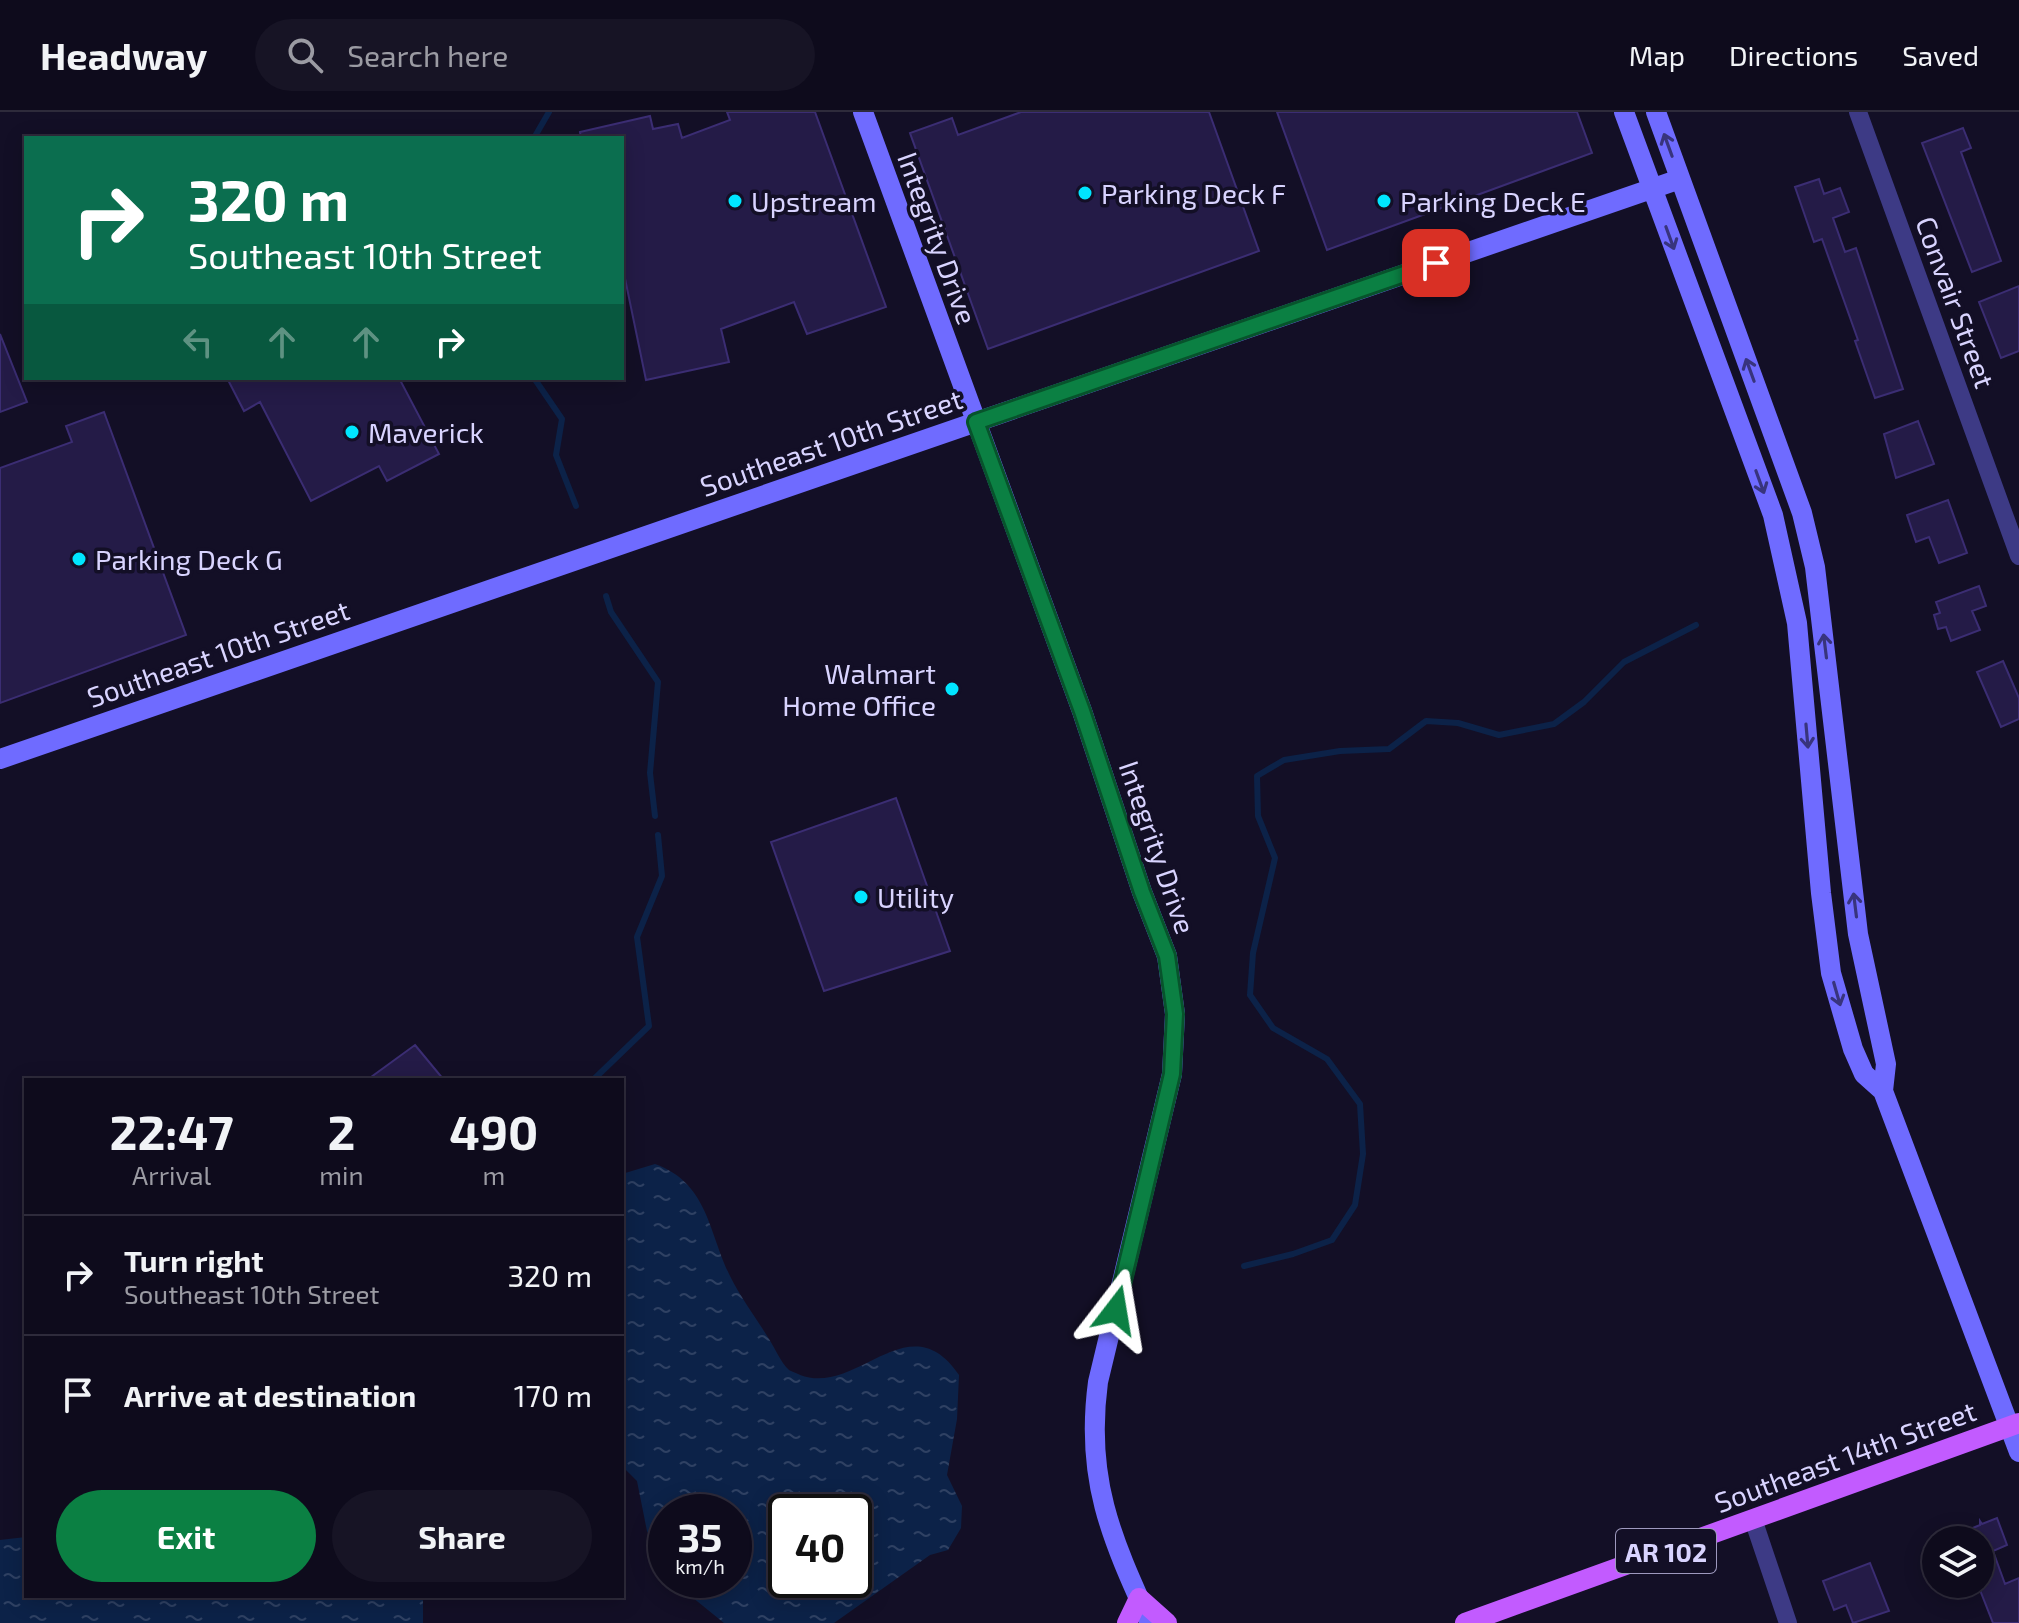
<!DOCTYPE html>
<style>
:root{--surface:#0e0b1c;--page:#171425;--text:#f1f3f6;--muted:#9b9ba3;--line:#2e2b3b;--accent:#0b8043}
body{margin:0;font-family:"Exo 2",sans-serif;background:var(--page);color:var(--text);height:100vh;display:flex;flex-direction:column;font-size:30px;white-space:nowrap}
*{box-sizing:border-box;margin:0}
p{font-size:26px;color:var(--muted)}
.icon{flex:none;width:44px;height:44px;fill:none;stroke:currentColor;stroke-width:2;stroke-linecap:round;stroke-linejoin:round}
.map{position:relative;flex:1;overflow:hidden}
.sheet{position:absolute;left:24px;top:966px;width:600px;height:520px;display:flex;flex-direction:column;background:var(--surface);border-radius:0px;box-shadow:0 4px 20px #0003,0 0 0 2px var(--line)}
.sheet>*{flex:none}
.guide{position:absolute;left:24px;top:24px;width:600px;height:244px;border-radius:0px;box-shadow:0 4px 20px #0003,0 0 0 2px var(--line);background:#0b6e4f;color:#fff;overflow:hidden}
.controls{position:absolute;left:1922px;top:1414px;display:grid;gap:16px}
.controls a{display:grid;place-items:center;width:72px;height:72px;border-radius:50%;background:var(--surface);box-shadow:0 4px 20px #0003,0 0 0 2px var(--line);font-size:40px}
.speed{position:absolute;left:648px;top:1382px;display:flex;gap:16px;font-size:40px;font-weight:700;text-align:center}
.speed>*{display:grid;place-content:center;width:104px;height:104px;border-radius:50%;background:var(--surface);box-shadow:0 4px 20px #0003,0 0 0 2px var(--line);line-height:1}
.speed small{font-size:20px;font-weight:400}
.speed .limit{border:4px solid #111;border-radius:12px;background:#fff;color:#111}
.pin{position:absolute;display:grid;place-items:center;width:68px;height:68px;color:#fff;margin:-34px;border-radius:16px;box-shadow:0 4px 12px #0006}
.me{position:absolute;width:88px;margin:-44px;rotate:14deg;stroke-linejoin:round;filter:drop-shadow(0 0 6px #0008)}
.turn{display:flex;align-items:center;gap:28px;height:168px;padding:0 32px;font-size:36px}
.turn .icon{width:104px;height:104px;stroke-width:2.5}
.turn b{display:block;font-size:56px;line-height:68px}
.lanes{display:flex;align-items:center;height:76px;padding:0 32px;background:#0003;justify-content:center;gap:40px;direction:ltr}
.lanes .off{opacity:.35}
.eta{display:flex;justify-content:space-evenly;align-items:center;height:136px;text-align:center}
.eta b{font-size:48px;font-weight:700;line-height:56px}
.button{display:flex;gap:16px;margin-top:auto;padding:16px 32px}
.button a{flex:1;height:92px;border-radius:48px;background:var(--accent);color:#fff;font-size:32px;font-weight:700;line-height:92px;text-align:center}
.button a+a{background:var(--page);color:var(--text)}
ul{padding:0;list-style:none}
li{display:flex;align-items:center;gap:24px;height:120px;padding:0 32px;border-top:2px solid var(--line)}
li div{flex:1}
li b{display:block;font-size:30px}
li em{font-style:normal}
header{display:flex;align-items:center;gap:48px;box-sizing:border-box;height:112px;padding:0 40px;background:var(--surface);border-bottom:2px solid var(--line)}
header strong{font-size:38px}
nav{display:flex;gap:44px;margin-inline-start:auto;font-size:28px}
.search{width:560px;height:72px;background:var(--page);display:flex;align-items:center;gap:20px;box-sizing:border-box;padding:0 28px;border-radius:44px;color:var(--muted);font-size:30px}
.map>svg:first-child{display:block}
</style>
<header>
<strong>Headway</strong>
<div class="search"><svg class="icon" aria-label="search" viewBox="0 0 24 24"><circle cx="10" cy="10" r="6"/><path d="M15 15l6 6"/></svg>Search here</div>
<nav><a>Map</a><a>Directions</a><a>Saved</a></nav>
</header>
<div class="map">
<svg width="2019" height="1511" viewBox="0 0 2019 1511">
<defs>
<pattern id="water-ripples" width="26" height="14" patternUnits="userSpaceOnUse" patternTransform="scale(2)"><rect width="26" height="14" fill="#0c2248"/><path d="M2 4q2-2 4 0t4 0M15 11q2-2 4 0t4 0" fill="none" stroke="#2f4163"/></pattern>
</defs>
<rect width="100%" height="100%" fill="#130f26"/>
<path fill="url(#water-ripples)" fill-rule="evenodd" d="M655,1052C708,1071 708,1119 730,1164C741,1186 756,1206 769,1227C775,1236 781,1251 789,1258C790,1259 799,1262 800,1263C857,1285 909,1189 959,1263L957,1307L947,1363L962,1394L961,1416L948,1438L930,1443L834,1511H724L671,1468H734V1400H666V1462L647,1419L637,1369L622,1354V1062ZM786,1400H854V1468H786Z
M26,1425V1484H423V1511H0V1428Z"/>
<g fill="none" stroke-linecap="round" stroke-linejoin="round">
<path stroke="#0c2248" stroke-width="6" d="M534,26L549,0
M534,266L562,307L556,343L576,394
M606,484L611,500L658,570L650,661L655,704
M593,968L649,914L637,825L662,764L658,723
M1244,1154L1293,1142L1332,1128L1355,1093L1363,1042L1360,992L1327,947L1273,916L1250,883L1253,841L1275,746L1258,704L1257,664L1284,648L1340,639L1389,637L1426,609L1458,611L1499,623L1554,612L1584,590L1624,550L1696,513"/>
</g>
<path fill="#241b47" stroke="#3b2d73" stroke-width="2" d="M727,0H815L886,195L807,222L794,190L721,217L729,250L646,268L622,152V26H581L580,20L650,4L653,17L678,12L682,26L730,8Z
M1021,0H1209L1259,139L988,237L910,21L952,6L958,23Z
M1277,0H1577L1592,41L1327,138Z
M1963,16L1971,36L1961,40L2001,149L1972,160L1922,31Z
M1819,67L1824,82L1840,76L1849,100L1833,106L1845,140L1856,136L1903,277L1875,286L1855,229L1858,228L1822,127L1814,130L1795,75Z
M2019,174V239L2001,246L1979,190Z
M0,222L27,290L0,300Z
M227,266H399L439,342L387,369L379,354L311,389L260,290L244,299Z
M104,300L186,523L0,591V356L72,330L66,314Z
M1918,309L1934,352L1896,366L1884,322Z
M1948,388L1967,441L1939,451L1929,425L1916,430L1907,403Z
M1979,474L1986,494L1972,499L1980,518L1951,529L1946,515L1938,517L1934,503L1940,501L1936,490Z
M2003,549L2019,586V607L2001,615L1977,560Z
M896,686L950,839L824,879L771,730Z
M415,933L444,968H367Z
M1997,1406L2007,1433L1993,1439L2005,1472L2019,1466V1511H1993L1980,1478V1428H1944L1980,1413V1409L1982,1412Z
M1870,1451L1889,1499L1853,1511L1846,1493L1834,1498L1823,1469Z"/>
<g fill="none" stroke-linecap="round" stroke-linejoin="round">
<path stroke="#3d3a85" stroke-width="18" d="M1858,0L2019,444
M1753,1407L1788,1511"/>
<path stroke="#6f6bff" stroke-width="20" d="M863,0L1082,599L1142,780L1167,844L1175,902L1172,962L1098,1270C1085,1367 1111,1425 1150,1511
M1624,0L1773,403L1797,511L1821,781L1831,861L1853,937L1864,962L1883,979L2019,1340
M1656,0L1802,401L1815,455L1858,822L1886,952L1883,979
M0,647L1680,67"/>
<path stroke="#c25bff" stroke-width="20" d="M1127,1511L1139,1486L1167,1511
M1465,1511L2019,1311"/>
</g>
<defs><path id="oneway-shaft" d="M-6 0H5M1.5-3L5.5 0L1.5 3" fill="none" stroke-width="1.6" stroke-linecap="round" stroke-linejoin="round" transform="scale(2)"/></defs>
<g stroke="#38347d">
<use href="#oneway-shaft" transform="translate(1668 33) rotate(-110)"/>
<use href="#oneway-shaft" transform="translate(1670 126) rotate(70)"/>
<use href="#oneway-shaft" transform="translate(1750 258) rotate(-110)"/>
<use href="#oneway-shaft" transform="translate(1760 370) rotate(70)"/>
<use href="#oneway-shaft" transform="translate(1825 534) rotate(-97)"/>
<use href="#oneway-shaft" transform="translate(1807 624) rotate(85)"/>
<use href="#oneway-shaft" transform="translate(1855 793) rotate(-97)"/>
<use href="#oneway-shaft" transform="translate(1837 882) rotate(74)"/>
</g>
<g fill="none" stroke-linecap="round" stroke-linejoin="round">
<g stroke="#07532c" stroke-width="20">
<path id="route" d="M1116,1198L1172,962L1175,902L1167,844L1142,780L1082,599L976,310L1436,151"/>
</g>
<use href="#route" stroke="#0b8043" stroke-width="14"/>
</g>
<g fill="#00e5ff" stroke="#130f26" stroke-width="3">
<circle cx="1085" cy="81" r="8"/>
<circle cx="735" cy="89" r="8"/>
<circle cx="1384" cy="89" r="8"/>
<circle cx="352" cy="320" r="8"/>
<circle cx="79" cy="447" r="8"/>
<circle cx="952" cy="577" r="8"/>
<circle cx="861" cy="785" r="8"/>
</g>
<g text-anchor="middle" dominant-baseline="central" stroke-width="7" stroke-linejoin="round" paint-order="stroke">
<rect fill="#130f26" stroke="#9e99be" stroke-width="2" x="1616" y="1417" width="100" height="44" rx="6"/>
<g font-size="26" font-weight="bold" fill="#d9d4ff">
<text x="1666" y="1439">AR 102</text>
</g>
<g font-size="28" fill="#d9d4ff" stroke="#130f26" text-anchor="start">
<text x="1101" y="81">Parking Deck F</text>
<text x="751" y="89">Upstream</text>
<text x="1400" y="89">Parking Deck E</text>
<text x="368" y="320">Maverick</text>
<text x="95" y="447">Parking Deck G</text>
<text x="936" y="561" text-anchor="end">Walmart<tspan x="936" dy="32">Home Office</tspan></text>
<text x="877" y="785">Utility</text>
</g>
<g font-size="28" fill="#d9d4ff" stroke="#130f26">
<text transform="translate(938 126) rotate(70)">Integrity Drive</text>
<text transform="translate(1956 190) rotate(70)">Convair Street</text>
<text transform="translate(831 330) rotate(-19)">Southeast 10th Street</text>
<text transform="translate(218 541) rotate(-19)">Southeast 10th Street</text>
<text transform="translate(1158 735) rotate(71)">Integrity Drive</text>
<text transform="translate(1845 1344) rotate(-20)">Southeast 14th Street</text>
</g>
</g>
</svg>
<div class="controls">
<a><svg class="icon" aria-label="layers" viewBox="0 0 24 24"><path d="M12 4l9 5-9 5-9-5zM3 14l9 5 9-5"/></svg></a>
</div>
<div class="speed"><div>35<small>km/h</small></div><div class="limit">40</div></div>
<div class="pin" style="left:1436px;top:151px;background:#d93025"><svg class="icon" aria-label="arrive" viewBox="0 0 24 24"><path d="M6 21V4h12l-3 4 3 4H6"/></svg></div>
<svg class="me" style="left:1116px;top:1198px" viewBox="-20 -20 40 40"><path d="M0-17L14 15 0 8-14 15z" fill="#0b8043" stroke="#fff" stroke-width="4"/></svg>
<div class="guide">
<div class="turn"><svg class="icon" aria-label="right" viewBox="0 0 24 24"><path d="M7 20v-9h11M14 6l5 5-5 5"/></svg><div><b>320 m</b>Southeast 10th Street</div></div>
<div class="lanes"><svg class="icon off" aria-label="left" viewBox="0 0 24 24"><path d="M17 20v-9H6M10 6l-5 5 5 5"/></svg><svg class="icon off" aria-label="ahead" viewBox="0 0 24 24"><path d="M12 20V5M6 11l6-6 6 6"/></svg><svg class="icon off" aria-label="ahead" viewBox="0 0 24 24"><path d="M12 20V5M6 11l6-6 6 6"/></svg><svg class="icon" aria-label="right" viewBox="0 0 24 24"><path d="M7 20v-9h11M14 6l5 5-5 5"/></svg></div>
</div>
<section class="sheet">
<div class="eta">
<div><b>22:47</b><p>Arrival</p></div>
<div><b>2</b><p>min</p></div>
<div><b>490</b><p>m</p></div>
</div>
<ul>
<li><svg class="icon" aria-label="right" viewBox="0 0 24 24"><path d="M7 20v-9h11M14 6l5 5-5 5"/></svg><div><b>Turn right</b><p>Southeast 10th Street</p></div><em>320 m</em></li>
<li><svg class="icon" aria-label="arrive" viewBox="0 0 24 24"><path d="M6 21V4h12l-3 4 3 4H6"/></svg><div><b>Arrive at destination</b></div><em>170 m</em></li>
</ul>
<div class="button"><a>Exit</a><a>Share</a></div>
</section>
</div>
